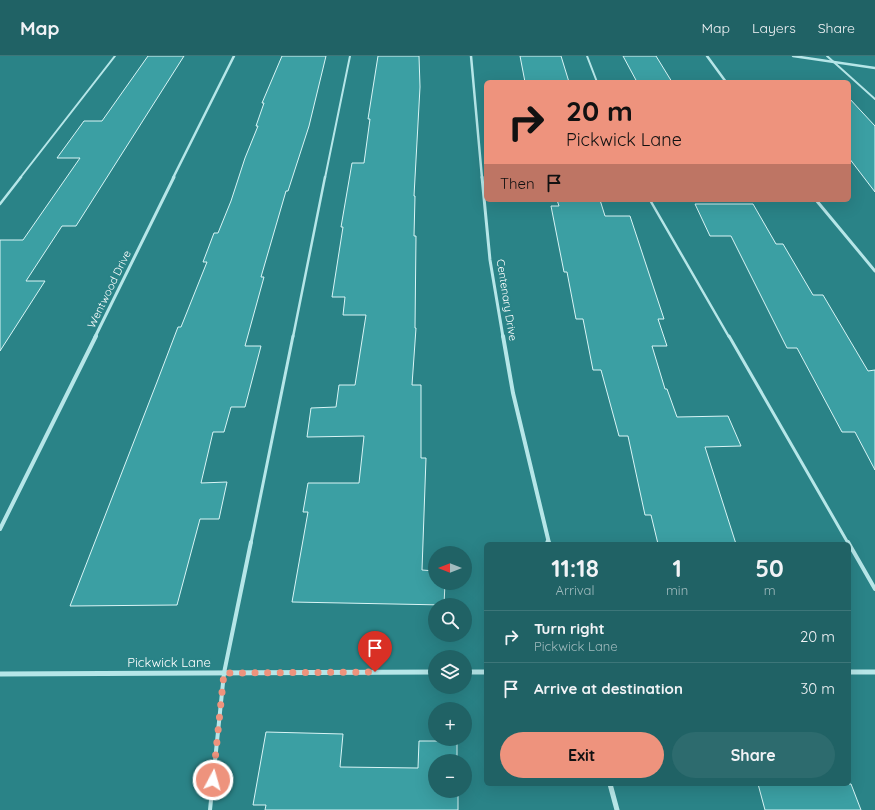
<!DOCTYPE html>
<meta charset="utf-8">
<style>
:root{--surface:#206265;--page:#2d6b6e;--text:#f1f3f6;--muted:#a2bcbf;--line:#3d7679;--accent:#ee937d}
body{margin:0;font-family:Quicksand,sans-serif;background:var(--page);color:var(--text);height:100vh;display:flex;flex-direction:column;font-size:15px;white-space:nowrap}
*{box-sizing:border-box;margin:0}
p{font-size:13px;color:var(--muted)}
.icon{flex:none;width:22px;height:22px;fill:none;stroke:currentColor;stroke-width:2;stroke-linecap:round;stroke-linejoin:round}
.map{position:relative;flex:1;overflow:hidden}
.sheet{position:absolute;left:484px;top:486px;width:367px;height:244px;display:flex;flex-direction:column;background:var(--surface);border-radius:6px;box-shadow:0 4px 16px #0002}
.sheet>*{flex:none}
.top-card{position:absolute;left:484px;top:24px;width:367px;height:122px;border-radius:6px;box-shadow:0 4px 16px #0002;background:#ee937d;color:#111;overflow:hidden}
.needle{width:26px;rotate:270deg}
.fabs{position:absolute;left:428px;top:490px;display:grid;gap:8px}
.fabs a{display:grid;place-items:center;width:44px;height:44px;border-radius:50%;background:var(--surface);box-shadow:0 4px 16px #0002;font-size:20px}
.pin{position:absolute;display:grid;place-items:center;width:34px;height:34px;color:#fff;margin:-41px -17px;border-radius:50% 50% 50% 0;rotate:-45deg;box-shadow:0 0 4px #0007}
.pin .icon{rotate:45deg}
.me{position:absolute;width:44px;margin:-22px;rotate:6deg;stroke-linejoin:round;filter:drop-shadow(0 0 3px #0008)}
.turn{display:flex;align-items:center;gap:14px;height:84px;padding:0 16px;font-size:18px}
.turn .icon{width:52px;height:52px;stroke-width:2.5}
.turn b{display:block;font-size:28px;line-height:34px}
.then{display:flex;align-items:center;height:38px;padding:0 16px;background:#0003;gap:8px;font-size:15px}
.eta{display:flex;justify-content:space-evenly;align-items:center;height:68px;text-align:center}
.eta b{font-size:24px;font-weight:700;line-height:28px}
.button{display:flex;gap:8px;margin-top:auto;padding:8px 16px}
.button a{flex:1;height:46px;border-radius:24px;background:var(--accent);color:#111;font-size:16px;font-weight:700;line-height:46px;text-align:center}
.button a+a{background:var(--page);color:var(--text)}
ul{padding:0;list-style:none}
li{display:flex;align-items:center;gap:12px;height:52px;padding:0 16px;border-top:1px solid var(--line)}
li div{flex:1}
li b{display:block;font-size:15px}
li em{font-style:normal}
header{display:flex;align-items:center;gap:24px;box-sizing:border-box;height:56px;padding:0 20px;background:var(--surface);border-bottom:1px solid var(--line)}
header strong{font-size:19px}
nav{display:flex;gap:22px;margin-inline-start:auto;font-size:14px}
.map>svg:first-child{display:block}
</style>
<header>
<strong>Map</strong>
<nav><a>Map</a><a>Layers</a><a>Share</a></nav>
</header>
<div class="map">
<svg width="875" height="754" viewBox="0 0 875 754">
<rect width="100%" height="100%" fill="#2a8387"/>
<path fill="#3b9fa3" stroke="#d9f5f6" d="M148,0H184L76,170H62L26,225H45L0,295V184H23L80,102H57L84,65H102Z
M282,0H326L309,70L288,135H286L261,221H264L245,290H261L245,351H231L224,376H213L201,427L227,426L219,463H200L177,549L70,550L157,326L178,271H181L207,206H203L214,177H218L231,145L245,102L258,70H256L264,47H262Z
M378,0H419L420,31L414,140H415L414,180H416L415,272H416L412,329H421V402H426L422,514L435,515V527H445L444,549L292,546L308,456H303L308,427H359L364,380L307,381L311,352L336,351L339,329H355L366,259H343L345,241H332L343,171H341L352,107H364L370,63H368Z
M520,0H561L569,26H525Z
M623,0H656L672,26H637Z
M849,42L875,70V136L849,102Z
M557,144H600L605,160H630L664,263H658L667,290H652L665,333H667L677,361L728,360L741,390L705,391L736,488H658L651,459H645L628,380H619L601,314H593L583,263H576L567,216H564L551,150H559Z
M695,148H753L776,188H783L813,239H823L868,315L875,314V414L855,376H842L797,292H787L731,180H710Z
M266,676L343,678L340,711L418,712L419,685H457V705H435V735H458V754H265L266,749H253Z
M758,728H851L861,754H765Z"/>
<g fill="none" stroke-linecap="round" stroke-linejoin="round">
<path stroke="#b6e6e8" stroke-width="2" d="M587,0L597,26
M827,0L875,43
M20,122L115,0
M325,122L350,0"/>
<path stroke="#b6e6e8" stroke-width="2.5" d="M650,144L729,281
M0,148L21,121
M293,281L325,121"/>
<path stroke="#b6e6e8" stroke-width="3" d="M729,280L848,487
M251,487L293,280"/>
<path stroke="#b6e6e8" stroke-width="4" d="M848,486L875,533
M210,754L224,617L251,486"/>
<path stroke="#b6e6e8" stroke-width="2.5" d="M471,0L482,122
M707,0L726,26
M793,0L875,12
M173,122L234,0"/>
<path stroke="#b6e6e8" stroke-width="3" d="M482,121L490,204L503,281
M816,144L875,215
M95,281L174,121"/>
<path stroke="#b6e6e8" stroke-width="4" d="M503,280L513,337L549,487
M0,473L96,280"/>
<path stroke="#b6e6e8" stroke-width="5" d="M548,486L549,488
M465,616H486
M849,616H875
M0,618L435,616
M610,728L617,754"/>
</g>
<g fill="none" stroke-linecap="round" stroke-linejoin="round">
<path stroke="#ee937d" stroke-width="7" stroke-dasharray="0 12.6" d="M213,724L224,617L375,616"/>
</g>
<g text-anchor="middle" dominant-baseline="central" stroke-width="4" stroke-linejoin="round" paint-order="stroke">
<g font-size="11" fill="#fff" stroke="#2a8387">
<text transform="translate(109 233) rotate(-64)">Wentwood Drive</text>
<text transform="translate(507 244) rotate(81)">Centenary Drive</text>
</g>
<g font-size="13" fill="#fff" stroke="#2a8387">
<text x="169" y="606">Pickwick Lane</text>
</g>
</g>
</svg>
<div class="fabs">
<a><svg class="needle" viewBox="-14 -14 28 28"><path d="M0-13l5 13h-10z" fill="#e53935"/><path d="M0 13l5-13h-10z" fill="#a2bcbf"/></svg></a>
<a><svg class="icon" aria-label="search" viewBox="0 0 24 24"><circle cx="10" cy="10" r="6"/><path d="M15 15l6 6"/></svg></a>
<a><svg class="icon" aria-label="layers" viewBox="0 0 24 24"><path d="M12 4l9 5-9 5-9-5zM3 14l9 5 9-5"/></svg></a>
<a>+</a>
<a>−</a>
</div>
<div class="pin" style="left:375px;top:616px;background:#d93025"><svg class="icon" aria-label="arrive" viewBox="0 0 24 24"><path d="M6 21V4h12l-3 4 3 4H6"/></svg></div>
<svg class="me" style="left:213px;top:724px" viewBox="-20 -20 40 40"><circle r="17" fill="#ee937d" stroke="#fff" stroke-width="3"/><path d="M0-11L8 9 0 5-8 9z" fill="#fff"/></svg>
<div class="top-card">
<div class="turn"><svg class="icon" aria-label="right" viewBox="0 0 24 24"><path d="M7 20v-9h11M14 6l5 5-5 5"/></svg><div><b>20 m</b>Pickwick Lane</div></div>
<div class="then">Then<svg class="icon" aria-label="arrive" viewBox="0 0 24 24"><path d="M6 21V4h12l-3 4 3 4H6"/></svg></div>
</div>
<section class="sheet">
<div class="eta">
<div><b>11:18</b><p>Arrival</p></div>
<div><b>1</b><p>min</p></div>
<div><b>50</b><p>m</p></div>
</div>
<ul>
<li><svg class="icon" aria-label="right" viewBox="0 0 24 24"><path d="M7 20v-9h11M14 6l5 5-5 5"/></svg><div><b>Turn right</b><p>Pickwick Lane</p></div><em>20 m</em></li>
<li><svg class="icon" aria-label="arrive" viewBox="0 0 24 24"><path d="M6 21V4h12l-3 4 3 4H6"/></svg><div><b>Arrive at destination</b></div><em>30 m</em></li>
</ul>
<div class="button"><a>Exit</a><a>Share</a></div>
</section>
</div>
